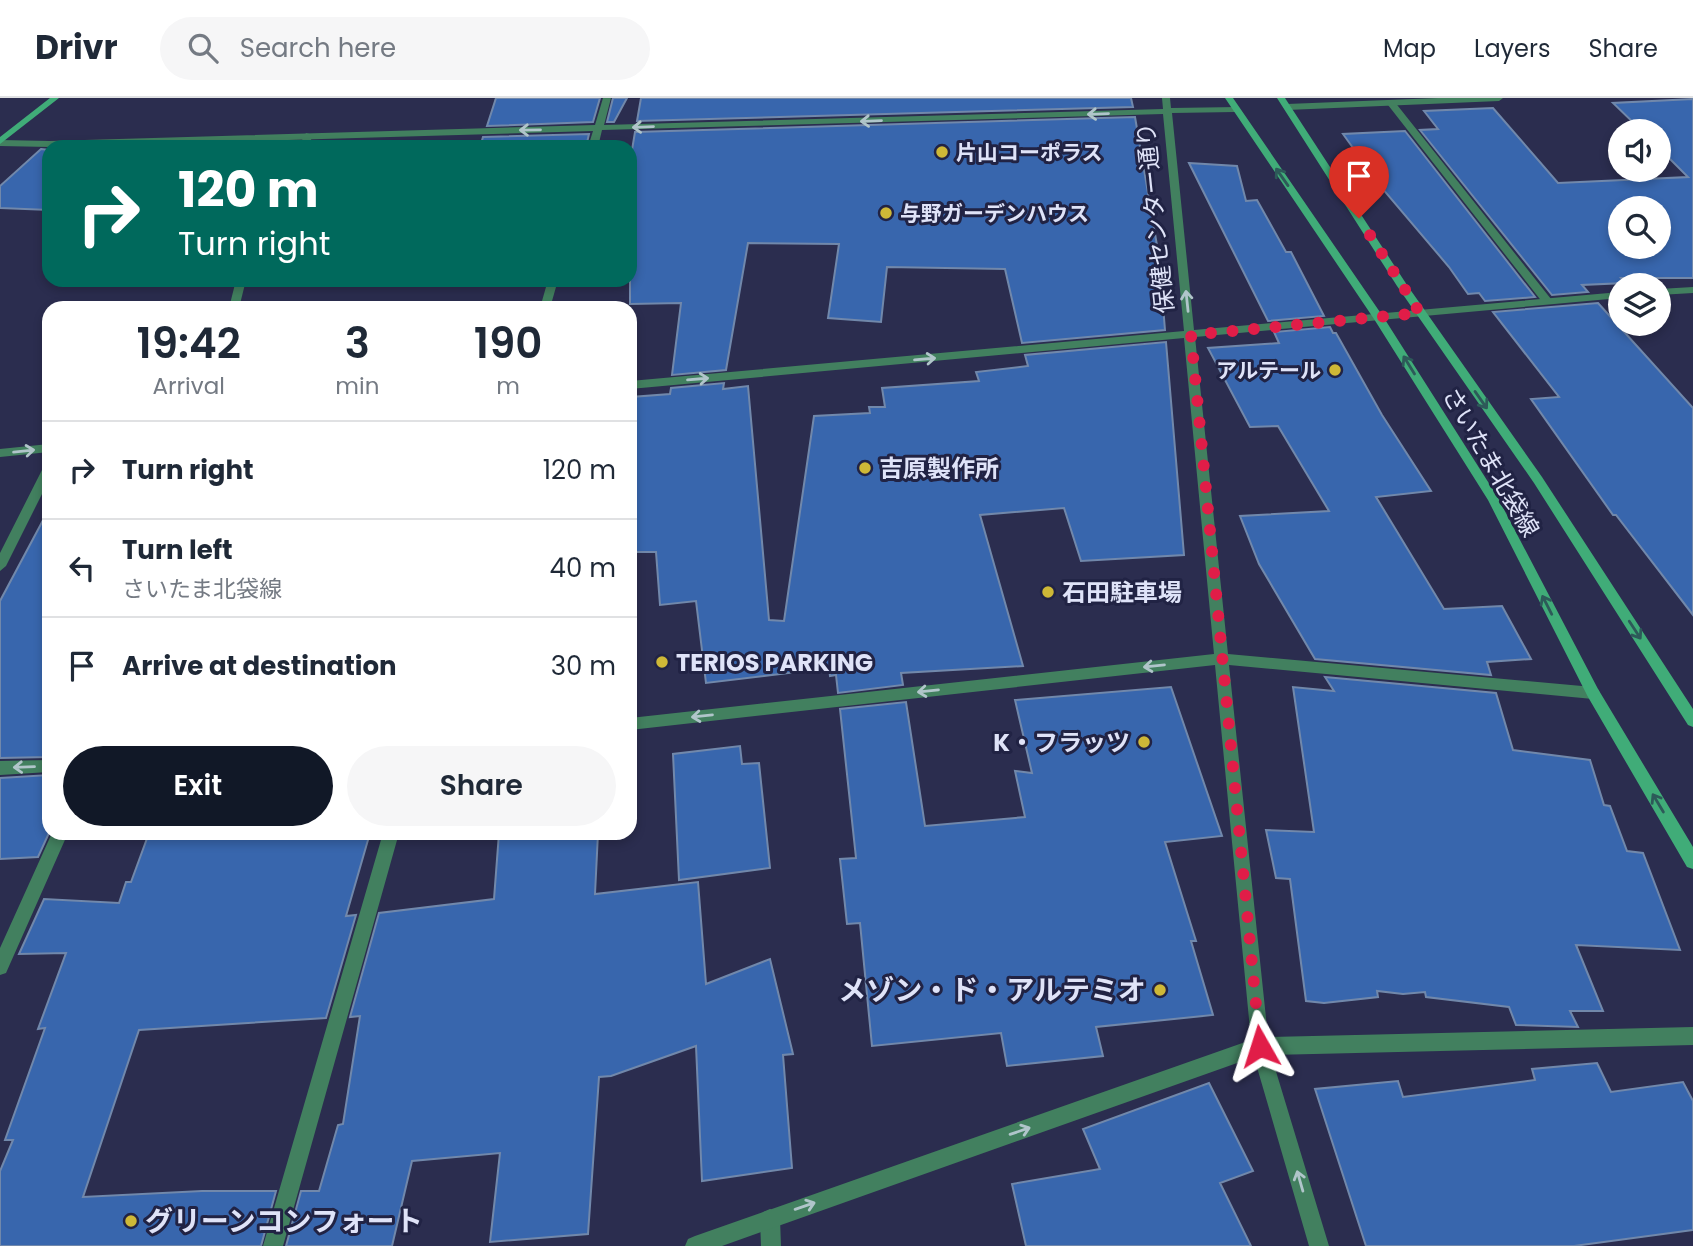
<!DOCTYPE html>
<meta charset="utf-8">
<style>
:root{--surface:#fff;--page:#f6f6f7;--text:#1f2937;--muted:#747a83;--line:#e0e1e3;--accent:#111827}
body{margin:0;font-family:Poppins,"Noto Sans JP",sans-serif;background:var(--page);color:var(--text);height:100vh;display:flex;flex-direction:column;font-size:26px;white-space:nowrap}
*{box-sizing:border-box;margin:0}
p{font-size:23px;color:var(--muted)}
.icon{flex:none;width:38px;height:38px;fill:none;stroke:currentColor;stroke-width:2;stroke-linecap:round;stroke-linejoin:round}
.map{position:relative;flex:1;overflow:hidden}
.sheet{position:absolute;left:42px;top:203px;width:595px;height:539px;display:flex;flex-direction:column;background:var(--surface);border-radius:21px;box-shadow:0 4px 10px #0003}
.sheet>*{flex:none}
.guide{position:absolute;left:42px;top:42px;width:595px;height:147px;border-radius:21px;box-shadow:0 4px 10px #0003;background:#00695c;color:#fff;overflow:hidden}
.controls{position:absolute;left:1608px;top:21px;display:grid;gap:14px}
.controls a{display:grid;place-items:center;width:63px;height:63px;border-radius:50%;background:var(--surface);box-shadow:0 4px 10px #0003;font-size:35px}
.pin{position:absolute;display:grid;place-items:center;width:60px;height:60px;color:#fff;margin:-72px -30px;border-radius:50% 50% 50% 0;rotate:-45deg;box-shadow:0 0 7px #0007}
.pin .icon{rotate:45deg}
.me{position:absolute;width:77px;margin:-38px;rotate:354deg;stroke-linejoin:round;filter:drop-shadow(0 0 5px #0008)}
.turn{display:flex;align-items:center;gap:24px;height:147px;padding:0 21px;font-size:32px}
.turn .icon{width:91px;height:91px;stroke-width:2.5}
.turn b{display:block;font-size:49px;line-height:60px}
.eta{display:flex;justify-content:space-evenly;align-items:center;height:119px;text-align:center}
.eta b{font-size:42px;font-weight:600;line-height:49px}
.primary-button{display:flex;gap:14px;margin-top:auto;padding:14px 21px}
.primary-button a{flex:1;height:80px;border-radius:42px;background:var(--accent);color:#fff;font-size:28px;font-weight:600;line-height:80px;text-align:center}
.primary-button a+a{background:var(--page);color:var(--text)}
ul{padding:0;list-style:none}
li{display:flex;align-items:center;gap:21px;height:98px;padding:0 21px;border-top:2px solid var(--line)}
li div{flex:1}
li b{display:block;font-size:26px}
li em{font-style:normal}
header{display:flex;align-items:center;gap:42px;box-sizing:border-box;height:98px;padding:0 35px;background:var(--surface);border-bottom:2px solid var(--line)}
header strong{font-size:33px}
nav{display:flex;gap:38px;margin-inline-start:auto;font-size:24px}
.search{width:490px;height:63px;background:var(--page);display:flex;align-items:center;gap:18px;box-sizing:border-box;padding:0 24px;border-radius:38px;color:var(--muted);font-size:26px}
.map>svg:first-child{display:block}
</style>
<header>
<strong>Drivr</strong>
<div class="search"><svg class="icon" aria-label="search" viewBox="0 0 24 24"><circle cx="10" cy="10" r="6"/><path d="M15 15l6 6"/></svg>Search here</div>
<nav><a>Map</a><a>Layers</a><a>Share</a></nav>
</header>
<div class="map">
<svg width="1693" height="1148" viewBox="0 0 1693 1148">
<rect width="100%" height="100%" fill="#2b2d4f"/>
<path fill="#3866ad" stroke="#7188ab" stroke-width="2" fill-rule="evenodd" d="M496,0H600L593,24L487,28Z
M613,0H627L614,24H607Z
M641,0H1131L1133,9L637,23Z
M1693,1V180H1621L1625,185L1582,187L1588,194L1552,197L1420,32L1438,31L1424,13L1493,10L1558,85L1688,79L1659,50V33H1642L1613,5ZM1620,110H1659V149H1620Z
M1135,19L1159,159L1165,232L1022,245L1005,171L887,169L881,224L828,220L839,146L748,145L726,272L672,277L681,205L630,206V64L635,34Z
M1405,33L1535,199L1485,203L1479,195L1468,196L1449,169L1381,89L1343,36Z
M589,36L586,49H480L483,39Z
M41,51L49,52V112L0,110V88Z
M1189,65L1237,68L1246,103L1257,102L1286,154H1291L1324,218L1268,223Z
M1598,205L1693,310V517L1616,417H1613L1531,301L1559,299L1493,214Z
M1330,229L1333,235H1336L1382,317L1431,393L1376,399L1444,511L1502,508L1531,561L1487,564L1491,577L1315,561L1259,466L1240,418L1329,413L1278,328L1250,329L1208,250L1279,245L1274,234Z
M1166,244L1184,457L1081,463L1064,410L980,417L1023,568L901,575L903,587L838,595L836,577L830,578L829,570L706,585L696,503L660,507L656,454H630L631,299L670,296L671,290L724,285L723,291L748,288L769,522L784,523L814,318L870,315L869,309H885L882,290L979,283L976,274L1028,268L1025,257Z
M49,411V659L0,660V503Z
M1325,579L1496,595L1513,652L1590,662L1604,707L1610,708L1627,753L1643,755L1680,852L1576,847L1603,913H1570L1578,929L1516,927L1509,909L1426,899L1425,894L1403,896L1377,893L1378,899L1324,905L1306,903L1290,781L1276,780L1266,732L1314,734L1293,589L1334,593Z
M1171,589L1222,738L1165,744L1196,843H1191L1213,917L1096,929L1103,958L1007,968L1001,935L872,948L860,825L847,826L840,761L856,760L840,611L906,604L925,728L1025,719L1015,673L1032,675L1015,602Z
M740,648L742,666L759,665L770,770L679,782L673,656Z
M49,677V735L38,759L0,761V680Z
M149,735H370L346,818L356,817L326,920L139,932L83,1099L202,1093H276L261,1148H0V1073L13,1042H5L45,930L38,931L66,855L19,856L44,801L119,805L126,784H131Z
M499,735H598L595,796L698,784L706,886L770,861L793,956L783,957L792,1070L702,1083L696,948L611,978L599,979L588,1136L490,1144L500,1055L412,1063L392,1148H286L301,1093H319L338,1027L343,1026L360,918L350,919L379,815L494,801Z
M1597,965L1611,994L1683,984L1693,1003V1132L1574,1148H1366L1315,991L1398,983L1403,999L1535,982L1532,971Z
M1209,985L1253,1073L1220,1085L1251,1148H1026L1012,1086L1100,1071L1083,1031Z"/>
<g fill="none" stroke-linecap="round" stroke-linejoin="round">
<path fill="#42805f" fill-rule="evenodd" d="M1388,3H1394L1551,201V205H1543L1388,7Z
M306,35L313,37L308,49H298Z
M236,182H246L239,210H229Z
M49,366V382L6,468L0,473V455L43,370Z
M52,735H68L6,875L0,877V850Z
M770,1111L777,1114L780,1121L781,1148H761L760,1121L763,1114Z"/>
<path fill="#42805f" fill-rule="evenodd" d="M603,0H611L604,27L1163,11L1162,0H1170L1171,10L1238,9L1239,11L1235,14L1172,15L1194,232L1620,194V200L1195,239L1228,556L1593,589L1598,591L1600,595L1598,599L1593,601L1229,567L1268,939L1693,929V947L1271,957L1329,1148H1309L1254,959L722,1148H685L688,1141L695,1138L1251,942L1215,567L630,632V620L1214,556L1184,240L630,291V283L1184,233L1163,16L602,32L598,49H588L593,33L50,49L0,48V42L50,43L595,27Z
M1438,0H1503L1499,3L1287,12L1283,9L1287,6Z
M548,182H558L550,210H540Z
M1693,189V195L1659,197V191Z
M49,346V354L0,359V351Z
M49,662V674L0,677V663Z
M383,735H399L283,1148H263Z"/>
<path fill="#40ac78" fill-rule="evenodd" d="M50,0H59L0,46V39Z
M1225,0H1233L1384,220L1497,398L1598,591L1693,749V771L1687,769L1588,599L1488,402L1374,221Z
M1277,0H1285L1407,187L1542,379L1693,611V629L1688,627L1534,385L1397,188Z"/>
</g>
<defs><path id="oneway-shaft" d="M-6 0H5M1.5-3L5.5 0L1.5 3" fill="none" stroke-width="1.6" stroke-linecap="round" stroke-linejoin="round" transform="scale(1.75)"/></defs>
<g stroke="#b0c5ca">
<use href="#oneway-shaft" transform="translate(1098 16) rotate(178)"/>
<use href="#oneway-shaft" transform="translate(871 23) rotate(178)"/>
<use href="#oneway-shaft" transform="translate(643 29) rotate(178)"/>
<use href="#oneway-shaft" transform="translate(530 32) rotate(179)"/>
<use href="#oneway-shaft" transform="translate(1187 203) rotate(-96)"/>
<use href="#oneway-shaft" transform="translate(925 261) rotate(-5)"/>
<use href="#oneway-shaft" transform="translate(698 281) rotate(-5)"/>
<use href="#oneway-shaft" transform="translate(24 353) rotate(-6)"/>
<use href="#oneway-shaft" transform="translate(1154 568) rotate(174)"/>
<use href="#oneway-shaft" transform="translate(928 593) rotate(174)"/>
<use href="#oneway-shaft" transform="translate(702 618) rotate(174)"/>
<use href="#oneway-shaft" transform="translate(24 669) rotate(178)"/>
<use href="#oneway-shaft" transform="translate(1020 1033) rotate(-19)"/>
<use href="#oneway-shaft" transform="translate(1300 1083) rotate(-106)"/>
<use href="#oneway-shaft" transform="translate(805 1108) rotate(-19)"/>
</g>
<g stroke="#2d5a59">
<use href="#oneway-shaft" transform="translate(1282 79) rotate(-125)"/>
<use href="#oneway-shaft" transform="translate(1409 267) rotate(-122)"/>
<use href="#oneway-shaft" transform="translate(1481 302) rotate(55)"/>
<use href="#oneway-shaft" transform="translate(1547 507) rotate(-117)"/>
<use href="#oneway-shaft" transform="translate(1635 532) rotate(57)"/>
<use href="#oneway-shaft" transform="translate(1658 705) rotate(-121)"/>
</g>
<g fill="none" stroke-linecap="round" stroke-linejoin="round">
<path stroke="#e11d48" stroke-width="12" stroke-dasharray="0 21.6" d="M1260,948L1191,237L1420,215L1359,120"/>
</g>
<g fill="#ceb837" stroke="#212344" stroke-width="2.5">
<circle cx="942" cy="54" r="7"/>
<circle cx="886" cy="115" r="7"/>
<circle cx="1335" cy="272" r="7"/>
<circle cx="865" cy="370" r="7"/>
<circle cx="1048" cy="494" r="7"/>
<circle cx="662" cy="564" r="7"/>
<circle cx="1144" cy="644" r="7"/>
<circle cx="1160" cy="892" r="7"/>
<circle cx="131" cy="1123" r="7"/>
</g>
<g text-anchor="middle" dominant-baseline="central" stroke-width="6" stroke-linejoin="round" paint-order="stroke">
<g font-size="21" font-weight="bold" fill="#dfe3f8" stroke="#212344" text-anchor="start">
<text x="956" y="54">片山コーポラス</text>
<text x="900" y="115">与野ガーデンハウス</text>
<text x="1321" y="272" text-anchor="end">アルテール</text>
</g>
<g font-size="24" fill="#dfe3f8" stroke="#212344">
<text transform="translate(1155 120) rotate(-96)">保健センター通り</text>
<text transform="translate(1491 364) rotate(60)">さいたま北袋線</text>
</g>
<g font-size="24" font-weight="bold" fill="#dfe3f8" stroke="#212344" text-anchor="start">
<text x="879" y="370">吉原製作所</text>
<text x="1062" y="494">石田駐車場</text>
<text x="676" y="564">TERIOS PARKING</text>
<text x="1130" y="644" text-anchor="end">K・フラッツ</text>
</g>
<g font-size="28" font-weight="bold" fill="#dfe3f8" stroke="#212344" text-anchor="end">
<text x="1146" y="892">メゾン・ド・アルテミオ</text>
<text x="145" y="1123" text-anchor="start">グリーンコンフォート</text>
</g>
</g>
</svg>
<div class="controls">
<a><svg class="icon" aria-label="sound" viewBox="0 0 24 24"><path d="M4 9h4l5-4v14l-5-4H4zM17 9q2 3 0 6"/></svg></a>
<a><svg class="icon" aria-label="search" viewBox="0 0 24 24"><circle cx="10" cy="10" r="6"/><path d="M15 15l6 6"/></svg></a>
<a><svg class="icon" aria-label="layers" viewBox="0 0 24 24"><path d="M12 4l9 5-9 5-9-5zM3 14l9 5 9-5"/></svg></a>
</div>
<div class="pin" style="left:1359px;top:120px;background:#d93025"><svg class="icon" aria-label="arrive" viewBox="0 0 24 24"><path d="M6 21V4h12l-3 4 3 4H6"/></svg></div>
<svg class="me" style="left:1260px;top:948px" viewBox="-20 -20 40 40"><path d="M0-17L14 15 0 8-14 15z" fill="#e11d48" stroke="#fff" stroke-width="4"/></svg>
<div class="guide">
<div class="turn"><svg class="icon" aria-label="right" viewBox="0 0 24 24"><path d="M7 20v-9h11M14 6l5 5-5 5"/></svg><div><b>120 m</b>Turn right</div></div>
</div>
<section class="sheet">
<div class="eta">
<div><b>19:42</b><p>Arrival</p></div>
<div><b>3</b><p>min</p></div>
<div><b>190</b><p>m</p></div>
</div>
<ul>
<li><svg class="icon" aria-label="right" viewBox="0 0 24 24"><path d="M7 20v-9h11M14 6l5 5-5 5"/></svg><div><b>Turn right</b></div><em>120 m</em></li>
<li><svg class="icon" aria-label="left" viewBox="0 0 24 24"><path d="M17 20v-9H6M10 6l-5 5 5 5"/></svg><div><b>Turn left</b><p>さいたま北袋線</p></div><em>40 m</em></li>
<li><svg class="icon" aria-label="arrive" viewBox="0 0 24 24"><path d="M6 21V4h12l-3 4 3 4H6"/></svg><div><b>Arrive at destination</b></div><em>30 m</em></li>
</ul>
<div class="primary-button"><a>Exit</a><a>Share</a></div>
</section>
</div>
